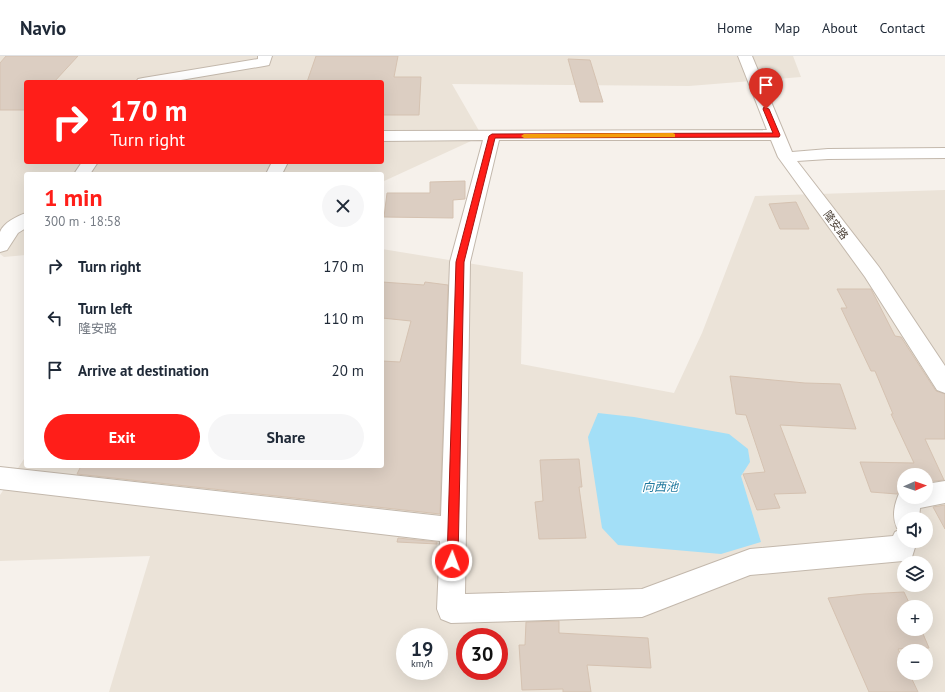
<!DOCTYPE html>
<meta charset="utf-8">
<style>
:root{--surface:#fff;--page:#f6f6f7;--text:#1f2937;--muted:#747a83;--line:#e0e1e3;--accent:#ff1e19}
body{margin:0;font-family:"PT Sans","Noto Sans SC",sans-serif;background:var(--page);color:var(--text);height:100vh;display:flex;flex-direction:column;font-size:15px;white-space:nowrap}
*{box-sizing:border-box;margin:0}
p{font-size:13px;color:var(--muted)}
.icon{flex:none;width:22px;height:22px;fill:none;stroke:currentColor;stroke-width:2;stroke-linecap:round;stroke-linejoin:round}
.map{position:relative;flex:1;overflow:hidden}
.drawer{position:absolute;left:24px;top:116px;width:360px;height:296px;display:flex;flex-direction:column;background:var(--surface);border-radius:4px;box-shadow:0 4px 16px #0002}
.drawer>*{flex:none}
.top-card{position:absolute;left:24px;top:24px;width:360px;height:84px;border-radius:4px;box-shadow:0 4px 16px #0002;background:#ff1e19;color:#fff;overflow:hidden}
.needle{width:26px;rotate:88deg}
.buttons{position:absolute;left:897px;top:412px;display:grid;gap:8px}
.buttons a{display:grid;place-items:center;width:36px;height:36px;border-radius:50%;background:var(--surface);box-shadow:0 4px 16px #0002;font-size:20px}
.speed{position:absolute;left:396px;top:572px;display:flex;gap:8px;font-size:20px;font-weight:700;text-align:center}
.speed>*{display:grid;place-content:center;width:52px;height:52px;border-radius:50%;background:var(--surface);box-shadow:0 4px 16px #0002;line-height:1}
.speed small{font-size:10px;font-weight:400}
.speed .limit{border:6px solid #d22;background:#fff;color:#111}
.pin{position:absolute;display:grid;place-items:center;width:34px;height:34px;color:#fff;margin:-41px -17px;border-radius:50% 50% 50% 0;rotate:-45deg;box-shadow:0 0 4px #0007}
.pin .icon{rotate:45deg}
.me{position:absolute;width:44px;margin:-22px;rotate:2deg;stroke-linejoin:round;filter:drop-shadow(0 0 3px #0008)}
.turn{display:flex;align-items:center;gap:14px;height:84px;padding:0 20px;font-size:18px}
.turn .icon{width:52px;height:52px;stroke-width:2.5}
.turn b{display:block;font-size:28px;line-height:34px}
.round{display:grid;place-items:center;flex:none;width:42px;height:42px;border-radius:21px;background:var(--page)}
.head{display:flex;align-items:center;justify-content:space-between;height:68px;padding:0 20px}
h1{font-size:24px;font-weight:800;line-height:30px;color:var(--accent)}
.cta{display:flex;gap:8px;margin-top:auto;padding:8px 20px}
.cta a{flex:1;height:46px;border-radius:24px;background:var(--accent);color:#fff;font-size:16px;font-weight:800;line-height:46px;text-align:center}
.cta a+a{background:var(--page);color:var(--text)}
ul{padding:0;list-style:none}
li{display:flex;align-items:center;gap:12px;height:52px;padding:0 20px}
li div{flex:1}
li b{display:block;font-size:15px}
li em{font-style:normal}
header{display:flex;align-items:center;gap:24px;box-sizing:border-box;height:56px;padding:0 20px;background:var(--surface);border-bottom:1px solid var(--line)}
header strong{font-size:19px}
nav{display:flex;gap:22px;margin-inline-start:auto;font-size:14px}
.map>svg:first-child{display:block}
</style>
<header>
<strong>Navio</strong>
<nav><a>Home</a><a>Map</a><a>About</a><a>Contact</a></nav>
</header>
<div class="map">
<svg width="945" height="636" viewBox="0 0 945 636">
<rect width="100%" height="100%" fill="#f6f1eb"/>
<path fill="#ebe3d8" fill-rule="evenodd" d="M0,0H793L801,21L689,30L452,28L482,80L382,126V118H26V199L4,201L0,198ZM26,26H382V106H26Z
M945,134V636H109L150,500L0,505V439L26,400V410H382V193L523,216L521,308L674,337L702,277L755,140ZM904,419H926V441H904ZM904,463H926V485H904ZM904,507H926V529H904ZM904,551H926V573H904ZM405,581H439V615H405ZM465,581H499V615H465ZM904,595H926V617H904Z"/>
<path fill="#a3dff7" d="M598,357L634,361L729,378L748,393L750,406L741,420L761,486L721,498L618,489L602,472L588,381Z"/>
<path fill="#dccec2" stroke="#d5c2b1" d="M6,0H78L54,26H26V54H0V7Z
M316,0H398L394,21H421L419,59H382V26H307Z
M568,3L590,4L603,46H580Z
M465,125V143L453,144V162L384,161L387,137H430V126Z
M796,146L809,173H780L769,148Z
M382,226L424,229L425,226L448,229L440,458L77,418L81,410H382V305L400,306L411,265L382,262Z
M837,233H871L895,280L901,281L936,335L945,338V383H925L944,424L926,426V419H904V432L899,434L897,438L871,436L860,406L914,407L891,358H893L875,315H871L841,252H847Z
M730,320L805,327L840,328L856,373L780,369L806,437L774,438L780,452L757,454L743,418L765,416L746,359L736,358Z
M579,403L582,431H579L586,482L539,483L535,446L543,445L540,404Z
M945,449V473L933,451Z
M398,482L437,486V488L397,486Z
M904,536L911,551H904V573H921L929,592L898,593L904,605V617H909L918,636H869L828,542L864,538Z
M559,565V577L648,582L651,612L587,609L591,636H563V633L522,634L519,589H525L526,566Z"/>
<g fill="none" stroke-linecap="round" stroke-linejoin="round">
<g stroke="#c3b8ac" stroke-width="2">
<path id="minor" d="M258,0H272L269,9L264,10L169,26H136L138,23L143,22L258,3Z
M738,0H752L792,96L828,93L945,92V102L828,103L797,105L879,211L945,310V337L937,334L865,221L778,101L771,84H499L470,206L465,538L642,533L750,493L893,480L895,476L901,473L897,472C891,459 895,447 900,435L904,433V441H926V428L945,425V447L920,452L919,463H904V485H917L912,501L903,505L750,519L642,561L451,567L441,563L437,553L440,485L0,433V411L441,460L450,206L483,84L382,85V75L767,74Z
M82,106H98L90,118H74Z
M272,106H288L282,118H266Z
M26,157V172L18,177L7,194L0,196C0,191 0,182 0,176C3,167 17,160 26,157Z"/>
</g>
<use href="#minor" fill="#fff" fill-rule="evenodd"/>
</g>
<path fill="#ff1e19" stroke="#a61410" d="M764,51L769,53L780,79L779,81L495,82L464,206L458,505L456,509L452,511L448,509L447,505L456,206L489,80L492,78L773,77L763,53Z"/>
<path fill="#f59e0b" d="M673,77L675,78V81L524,82L521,80L524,78Z"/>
<g text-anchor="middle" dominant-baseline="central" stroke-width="3" stroke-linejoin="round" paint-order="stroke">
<g font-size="11" fill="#4c4137" stroke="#fff">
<text transform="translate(836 169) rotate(53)">隆安路</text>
</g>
<g font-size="12" font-style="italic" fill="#217a9f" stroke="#fff">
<text x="660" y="430">向西池</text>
</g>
</g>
</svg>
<div class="buttons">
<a><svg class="needle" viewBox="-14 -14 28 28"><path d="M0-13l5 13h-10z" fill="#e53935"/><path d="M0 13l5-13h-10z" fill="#747a83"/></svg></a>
<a><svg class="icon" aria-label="sound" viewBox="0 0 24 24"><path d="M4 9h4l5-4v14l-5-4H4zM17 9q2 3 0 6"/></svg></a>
<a><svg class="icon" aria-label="layers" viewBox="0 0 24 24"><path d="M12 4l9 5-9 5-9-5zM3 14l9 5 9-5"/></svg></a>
<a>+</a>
<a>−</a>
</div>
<div class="speed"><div>19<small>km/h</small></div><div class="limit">30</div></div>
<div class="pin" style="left:766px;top:53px;background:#d93025"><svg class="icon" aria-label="arrive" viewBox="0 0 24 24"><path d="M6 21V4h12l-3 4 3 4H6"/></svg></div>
<svg class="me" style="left:452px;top:505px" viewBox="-20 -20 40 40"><circle r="17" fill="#ff1e19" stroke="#fff" stroke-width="3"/><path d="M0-11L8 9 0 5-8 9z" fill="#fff"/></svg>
<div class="top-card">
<div class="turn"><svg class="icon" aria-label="right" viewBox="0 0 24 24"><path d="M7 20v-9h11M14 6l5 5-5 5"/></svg><div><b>170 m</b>Turn right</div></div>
</div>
<section class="drawer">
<div class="head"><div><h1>1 min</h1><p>300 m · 18:58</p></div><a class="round"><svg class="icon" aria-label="close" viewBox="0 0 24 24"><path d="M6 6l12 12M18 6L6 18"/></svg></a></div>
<ul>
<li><svg class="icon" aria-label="right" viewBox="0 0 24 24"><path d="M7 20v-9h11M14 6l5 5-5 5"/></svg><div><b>Turn right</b></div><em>170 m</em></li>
<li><svg class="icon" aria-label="left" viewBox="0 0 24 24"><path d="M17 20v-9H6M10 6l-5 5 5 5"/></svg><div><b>Turn left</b><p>隆安路</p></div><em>110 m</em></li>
<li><svg class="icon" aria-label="arrive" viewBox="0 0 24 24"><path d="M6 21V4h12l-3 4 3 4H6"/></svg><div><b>Arrive at destination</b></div><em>20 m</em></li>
</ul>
<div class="cta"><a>Exit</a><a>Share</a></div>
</section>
</div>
